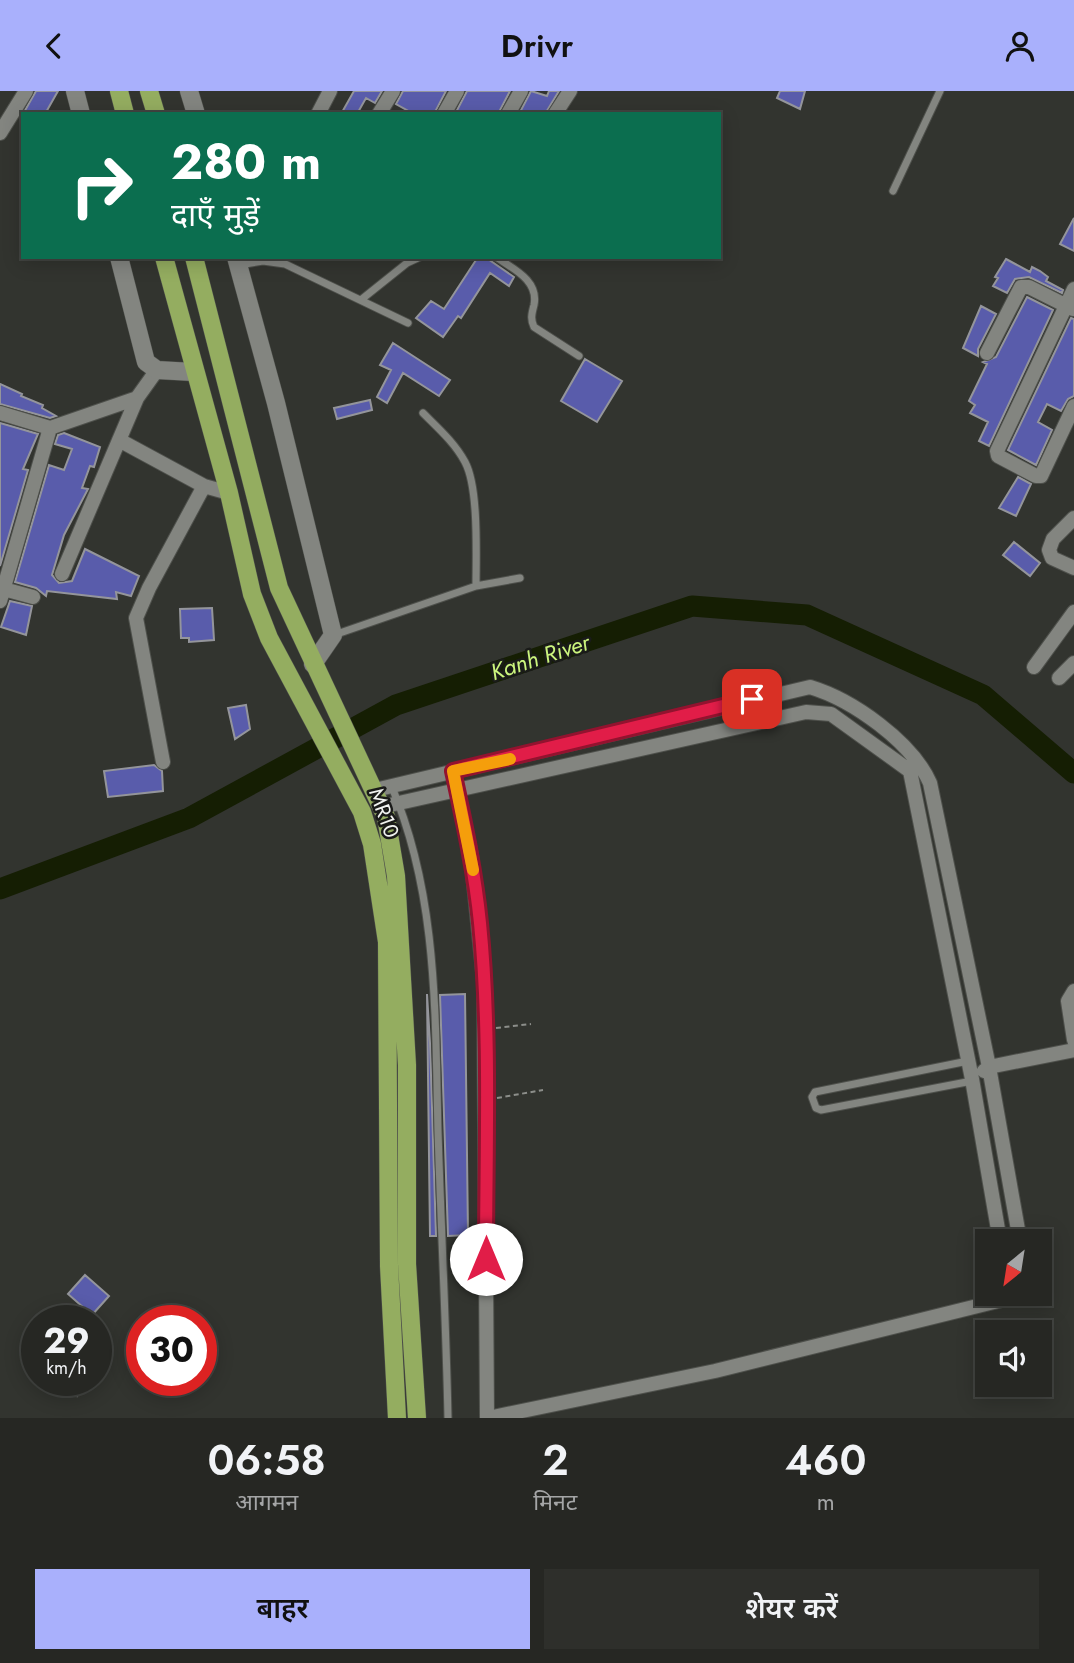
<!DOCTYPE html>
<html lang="hi">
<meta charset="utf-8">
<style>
:root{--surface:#262723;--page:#2e2f2b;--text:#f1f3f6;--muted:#a4a5a6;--line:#424441;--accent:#a9b0fc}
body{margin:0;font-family:Jost,"Noto Sans Devanagari",sans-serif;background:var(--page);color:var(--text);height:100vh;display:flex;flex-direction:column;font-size:26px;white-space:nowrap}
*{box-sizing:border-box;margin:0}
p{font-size:23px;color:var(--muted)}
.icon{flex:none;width:38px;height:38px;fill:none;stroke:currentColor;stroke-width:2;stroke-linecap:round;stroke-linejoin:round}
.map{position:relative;height:1327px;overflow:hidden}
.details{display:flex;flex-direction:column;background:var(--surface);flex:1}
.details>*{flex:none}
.hud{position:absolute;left:21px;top:21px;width:700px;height:147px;border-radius:0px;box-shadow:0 4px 18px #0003,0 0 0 2px var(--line);background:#0b6e4f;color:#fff;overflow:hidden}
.needle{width:46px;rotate:210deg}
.fabs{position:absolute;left:975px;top:1138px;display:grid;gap:14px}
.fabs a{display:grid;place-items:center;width:77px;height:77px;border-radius:0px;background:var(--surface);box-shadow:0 4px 18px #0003,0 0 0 2px var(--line);font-size:35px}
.speed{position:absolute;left:21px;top:1214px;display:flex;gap:14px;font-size:35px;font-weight:700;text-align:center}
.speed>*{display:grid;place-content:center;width:91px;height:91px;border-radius:50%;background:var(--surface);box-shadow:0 4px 18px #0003,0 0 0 2px var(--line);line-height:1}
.speed small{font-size:18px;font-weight:400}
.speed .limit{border:10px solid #d22;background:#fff;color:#111}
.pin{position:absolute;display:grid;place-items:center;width:60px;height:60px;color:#fff;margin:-30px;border-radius:14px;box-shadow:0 4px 10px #0006}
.me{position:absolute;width:77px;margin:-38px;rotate:0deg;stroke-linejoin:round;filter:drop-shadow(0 0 5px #0008)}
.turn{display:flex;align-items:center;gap:24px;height:147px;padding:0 35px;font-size:32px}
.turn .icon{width:91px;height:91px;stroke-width:2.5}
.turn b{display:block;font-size:49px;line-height:60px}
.eta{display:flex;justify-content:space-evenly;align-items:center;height:119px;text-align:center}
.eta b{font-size:42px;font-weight:600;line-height:49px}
.primary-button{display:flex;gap:14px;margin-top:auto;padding:14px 35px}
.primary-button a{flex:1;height:80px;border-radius:0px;background:var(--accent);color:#111;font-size:28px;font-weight:600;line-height:80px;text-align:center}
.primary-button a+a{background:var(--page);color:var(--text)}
header{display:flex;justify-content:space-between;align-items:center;height:91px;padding:0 35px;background:var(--accent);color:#111;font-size:32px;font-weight:600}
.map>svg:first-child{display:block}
</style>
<header><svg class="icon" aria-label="back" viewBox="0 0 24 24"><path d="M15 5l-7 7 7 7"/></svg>Drivr<svg class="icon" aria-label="person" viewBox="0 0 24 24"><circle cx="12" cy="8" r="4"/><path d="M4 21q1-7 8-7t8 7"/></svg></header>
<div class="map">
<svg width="1074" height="1327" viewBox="0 0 1074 1327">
<rect width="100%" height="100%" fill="#32342f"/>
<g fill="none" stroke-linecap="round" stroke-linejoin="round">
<path stroke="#151e03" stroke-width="21" d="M0,798L189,727L396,614L692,515L807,524L983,604L1074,682"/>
</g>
<path fill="#595cab" stroke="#94959b" stroke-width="2" d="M36,0H58L45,23H23Z
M354,0H382L375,12L366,7L357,23H341Z
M403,0H446L434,23H414L396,13Z
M467,0H510L498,23H455Z
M531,0L547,5L549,0H559L545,23H519Z
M780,0H805L800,18L777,7Z
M1074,127V160L1060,153Z
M478,166H485L514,186L509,195L490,182L461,227L458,225L443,246L416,227L431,210L444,218Z
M1006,168L1030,181L1032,176L1040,180L1048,186L1046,190L1063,199L1062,202L1029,186L1015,188L1007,202L993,195L998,187L995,186Z
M1027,206L1053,219L989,355L979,350L988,331L970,322L975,314L969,310L987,273L983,271L996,266Z
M981,215L996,223L978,258V265L963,257Z
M1071,227L1074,228V305L1068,308L1061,320L1047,313L1038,331L1052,339L1036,374L1008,359Z
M393,252L450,289L439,305L403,282L387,312L377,306L391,279L380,274Z
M585,268L622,290L597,331L561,310Z
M0,293L22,303L21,305L43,314L42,317L56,325L50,327L0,313Z
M370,309L372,319L337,328L334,317Z
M0,332L38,343L23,378L28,379L0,475Z
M64,342L100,356L94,376L90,375L82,397L88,398L64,444L52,484L59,492L72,490L85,458L139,485L131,505L116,501L117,508L47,500L46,505L36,497L15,491L49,374L64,379L72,358L55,353L58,344Z
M1018,386L1031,393L1016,425L999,417Z
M1014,451L1040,472L1030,485L1003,464Z
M10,510L32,515L26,544L1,536Z
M212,517L214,549L189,551V547H181L180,518Z
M246,614L250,638L235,648L228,617Z
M154,674L162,680L163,700L108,706L104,680Z
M427,903L430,952L436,1145H430Z
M465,903L468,1144L448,1145L440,904Z
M85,1184L109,1205L92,1224L68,1203Z
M37,1239V1270L21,1257Z
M59,1290H89L77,1305Z"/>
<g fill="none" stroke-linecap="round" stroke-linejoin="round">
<g stroke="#4e504b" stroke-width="9">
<path id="service" d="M893,100L940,0
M496,166C513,178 539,189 534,214C532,222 530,228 534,236L579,265
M239,174L263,170L285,173L408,232
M362,208L407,172L420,166
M423,322C438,337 455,352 465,371C479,397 476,465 476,495
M334,544L476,495L520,487
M391,694C438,803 435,923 438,1040C441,1136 446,1231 448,1327
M968,970L815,1001L812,1006L816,1017L821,1019L972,990"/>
</g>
<g stroke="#4e504b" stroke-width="16">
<path id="minor" d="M318,23L330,0
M379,23L393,0
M444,23L457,0
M508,23L521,0
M555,23L570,0
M0,42L26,0
M1074,198L997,360L998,365L1036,385H1041L1074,315
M987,262L1021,196H1029L1073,218
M0,322L50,337L137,307L157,279
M119,349L204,395L229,402
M1074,427L1053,448L1049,459L1052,467L1074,477
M62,483L137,307
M0,497L33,506
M0,510L50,337
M1034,576L1074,521
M1059,587L1074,572
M163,671L136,527L149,497L204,395
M456,694L471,764L484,891L487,1327
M375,699L810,596C853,609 912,651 930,692L989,976L1020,1150
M381,716L806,621L831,623L910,680L972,988L1000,1150
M1074,900L1068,910L1074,949
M984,980L989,976L1074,959
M488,1327L715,1280L1030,1202"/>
</g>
<g stroke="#4e504b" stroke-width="19">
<path id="tertiary" d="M75,0L81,23
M189,0L196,23
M119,166L146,271L157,279L193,281
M236,166L276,312L333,544L313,573"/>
</g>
<g stroke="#4e504b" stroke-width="19">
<path id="primary" d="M119,0L125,23
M149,0L156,23
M164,166L229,402L252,503L269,547L362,721L372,753L387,851L389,1175L397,1327
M194,166L279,497L386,726L396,785L407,974V1173L417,1327"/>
</g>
<path stroke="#8c8e8a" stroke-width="2" stroke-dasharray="5 3.5" stroke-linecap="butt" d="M496,937L531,933
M497,1007L543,999"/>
<use href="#service" stroke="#838580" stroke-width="7"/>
<use href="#minor" stroke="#838580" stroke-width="14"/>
<use href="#tertiary" stroke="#838580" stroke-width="18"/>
<use href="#primary" stroke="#94ad60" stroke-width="18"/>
</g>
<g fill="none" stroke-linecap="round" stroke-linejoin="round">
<g stroke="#92132f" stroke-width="18">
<path id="route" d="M486,1168C486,1057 491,943 480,832C475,781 464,731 453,680L752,608"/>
</g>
<use href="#route" stroke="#e11d48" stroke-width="12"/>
<path stroke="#f59e0b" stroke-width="12" d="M473,779L453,680L510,668"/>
</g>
<g text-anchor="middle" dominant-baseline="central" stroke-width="5" stroke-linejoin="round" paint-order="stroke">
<g font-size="21" fill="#f1f3f0" stroke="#1a1b19">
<text transform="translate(384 722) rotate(70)">MR10</text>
</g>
<g font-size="23" font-style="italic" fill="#cbf47d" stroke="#1a1b19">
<text transform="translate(540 566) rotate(-18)">Kanh River</text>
</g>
</g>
</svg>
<div class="fabs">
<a><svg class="needle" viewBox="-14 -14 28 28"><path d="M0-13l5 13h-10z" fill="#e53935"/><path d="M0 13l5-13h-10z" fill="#a4a5a6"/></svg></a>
<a><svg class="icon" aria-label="sound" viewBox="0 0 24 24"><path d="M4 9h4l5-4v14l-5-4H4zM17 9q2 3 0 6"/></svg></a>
</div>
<div class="speed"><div>29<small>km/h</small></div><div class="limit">30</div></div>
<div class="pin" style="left:752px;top:608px;background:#d93025"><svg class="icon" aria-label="arrive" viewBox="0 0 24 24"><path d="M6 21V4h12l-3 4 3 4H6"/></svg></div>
<svg class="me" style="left:486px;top:1168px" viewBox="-20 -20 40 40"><circle r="19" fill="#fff"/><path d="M0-13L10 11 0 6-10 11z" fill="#e11d48"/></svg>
<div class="hud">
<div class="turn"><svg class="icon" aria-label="right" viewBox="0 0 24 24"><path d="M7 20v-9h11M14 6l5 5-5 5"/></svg><div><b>280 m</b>दाएँ मुड़ें</div></div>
</div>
</div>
<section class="details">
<div class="eta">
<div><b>06:58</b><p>आगमन</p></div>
<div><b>2</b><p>मिनट</p></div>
<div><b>460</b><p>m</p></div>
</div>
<div class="primary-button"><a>बाहर</a><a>शेयर करें</a></div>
</section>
